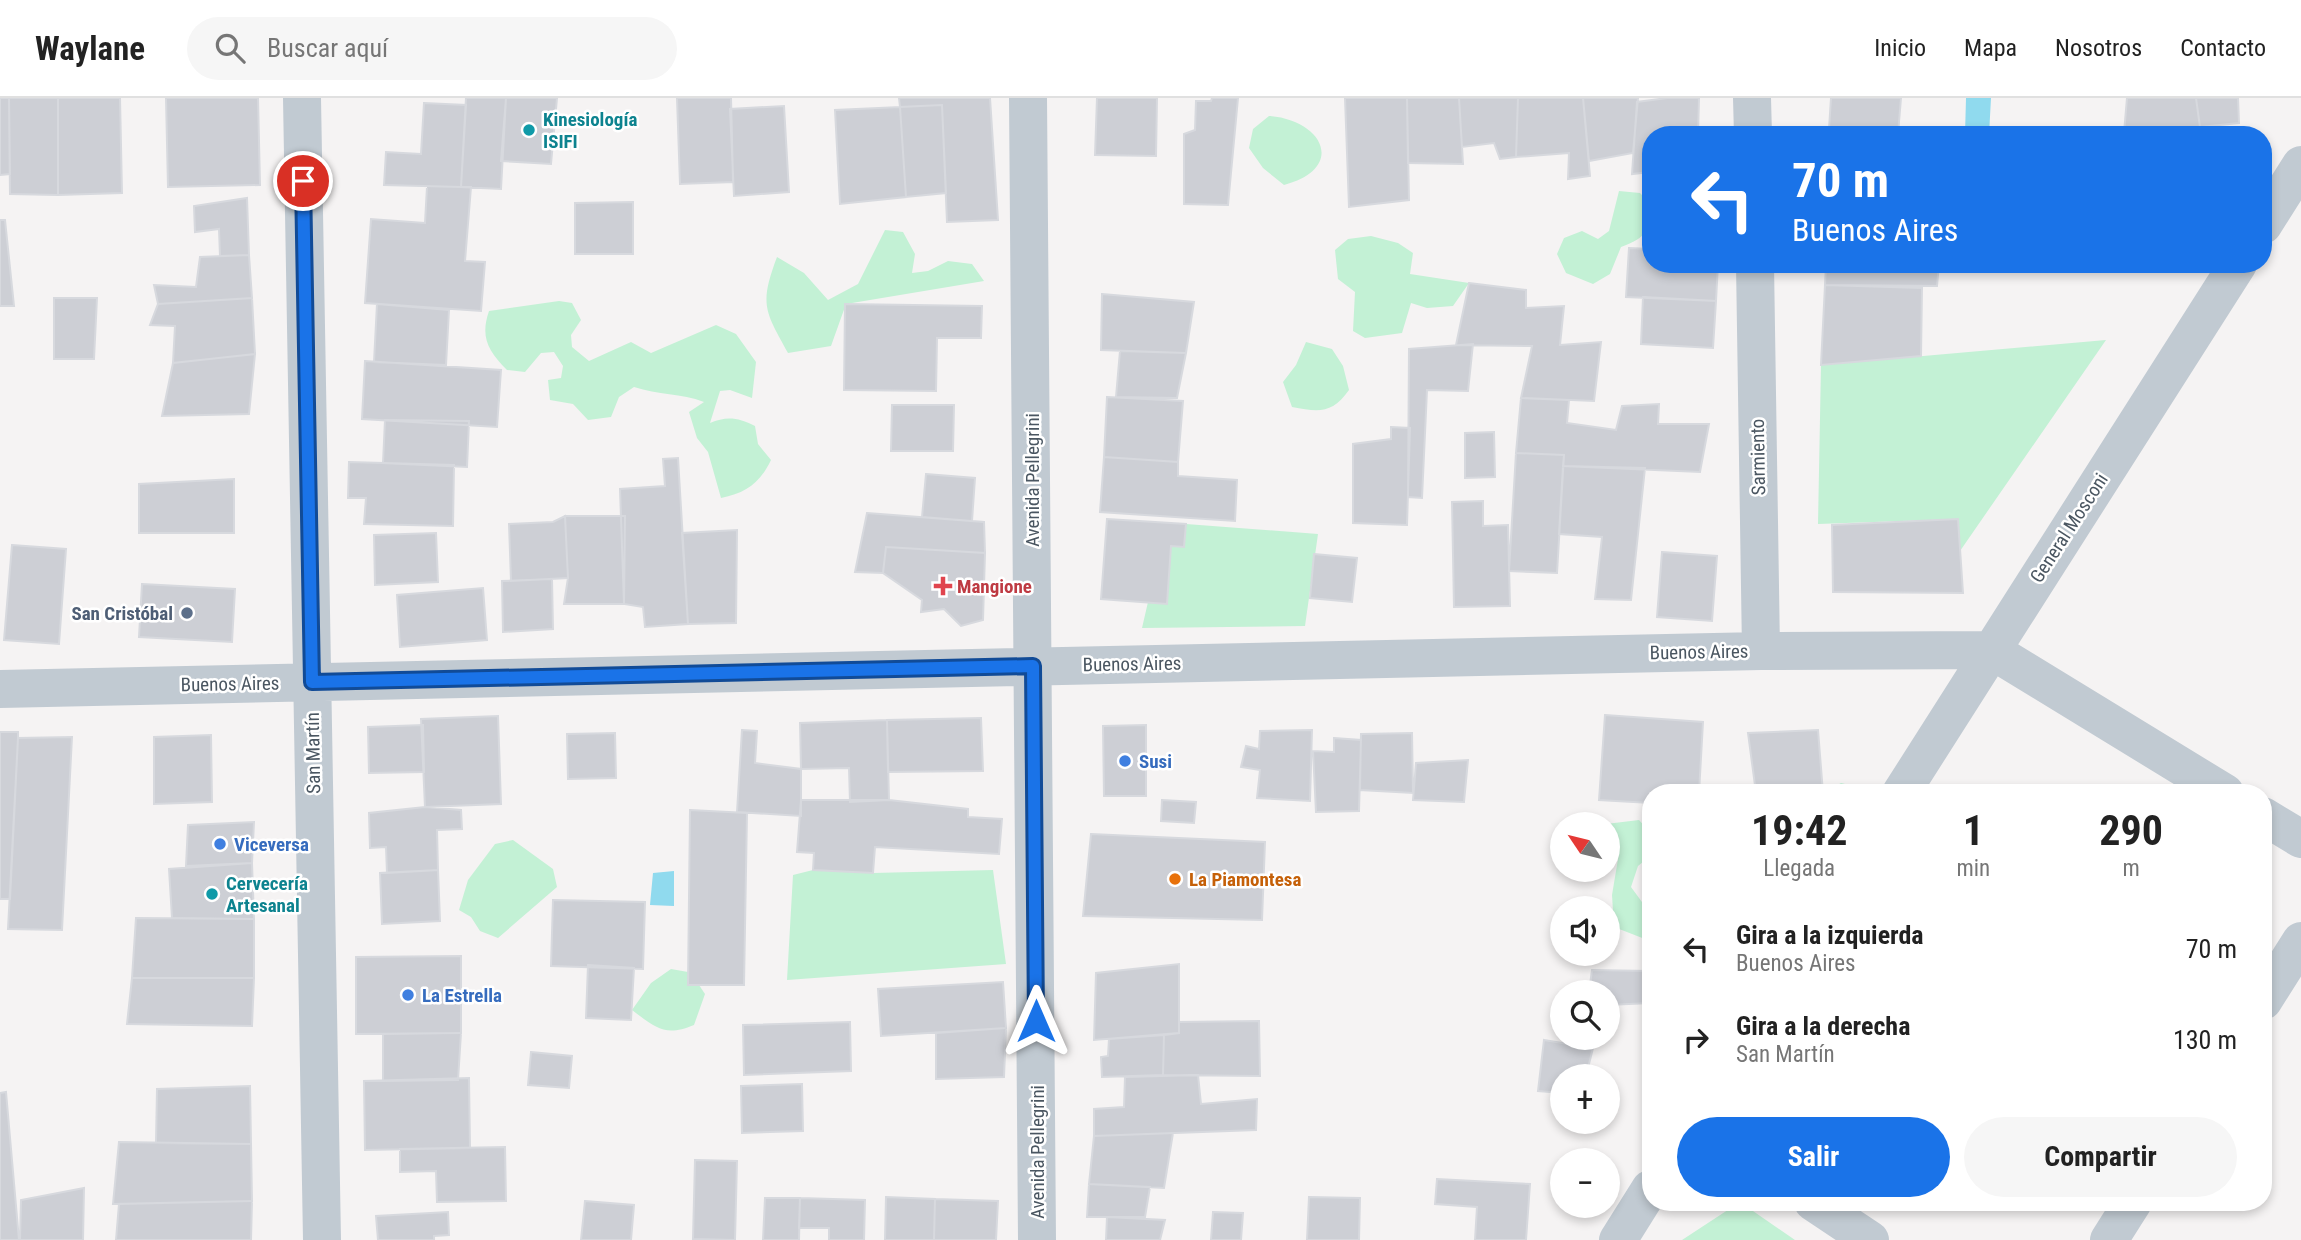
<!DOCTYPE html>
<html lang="es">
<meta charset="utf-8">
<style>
:root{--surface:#fff;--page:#f6f6f6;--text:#222;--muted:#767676;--line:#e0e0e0;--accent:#1a73e8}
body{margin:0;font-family:"Roboto Condensed",sans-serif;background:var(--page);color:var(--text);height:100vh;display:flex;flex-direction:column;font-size:26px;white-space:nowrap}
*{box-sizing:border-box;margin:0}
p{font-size:23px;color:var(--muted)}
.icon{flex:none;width:38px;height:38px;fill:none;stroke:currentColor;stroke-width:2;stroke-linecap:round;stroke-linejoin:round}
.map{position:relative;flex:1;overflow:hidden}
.details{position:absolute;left:1642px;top:686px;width:630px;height:427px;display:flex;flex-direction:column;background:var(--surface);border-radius:28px;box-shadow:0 4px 10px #0003}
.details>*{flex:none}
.guide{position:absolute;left:1642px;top:28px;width:630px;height:147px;border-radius:28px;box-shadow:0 4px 10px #0003;background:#1a73e8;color:#fff;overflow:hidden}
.needle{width:46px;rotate:305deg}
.fabs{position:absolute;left:1550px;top:714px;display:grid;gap:14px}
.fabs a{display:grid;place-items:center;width:70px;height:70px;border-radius:50%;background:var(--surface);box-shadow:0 4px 10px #0003;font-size:35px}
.pin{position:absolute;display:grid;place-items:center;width:60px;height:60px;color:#fff;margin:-30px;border:4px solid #fff;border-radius:50%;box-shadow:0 2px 7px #0007}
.me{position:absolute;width:77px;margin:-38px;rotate:0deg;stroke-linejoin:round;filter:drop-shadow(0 0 5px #0008)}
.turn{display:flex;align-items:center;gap:24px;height:147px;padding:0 35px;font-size:32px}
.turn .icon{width:91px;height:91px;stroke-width:2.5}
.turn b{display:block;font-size:49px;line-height:60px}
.eta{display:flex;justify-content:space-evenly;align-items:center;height:119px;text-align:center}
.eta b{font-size:42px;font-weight:700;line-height:49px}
.action{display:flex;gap:14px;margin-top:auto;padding:14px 35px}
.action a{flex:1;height:80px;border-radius:42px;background:var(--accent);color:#fff;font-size:28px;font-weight:700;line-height:80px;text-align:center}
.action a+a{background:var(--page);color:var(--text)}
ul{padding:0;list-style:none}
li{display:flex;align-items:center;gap:21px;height:91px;padding:0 35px}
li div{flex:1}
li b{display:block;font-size:26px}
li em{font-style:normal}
header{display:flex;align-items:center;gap:42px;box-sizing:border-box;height:98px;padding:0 35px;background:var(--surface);border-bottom:2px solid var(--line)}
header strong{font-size:33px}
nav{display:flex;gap:38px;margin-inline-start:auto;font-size:24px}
.search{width:490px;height:63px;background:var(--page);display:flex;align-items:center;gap:18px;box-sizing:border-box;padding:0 24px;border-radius:38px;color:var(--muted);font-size:26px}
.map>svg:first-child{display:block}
</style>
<header>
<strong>Waylane</strong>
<div class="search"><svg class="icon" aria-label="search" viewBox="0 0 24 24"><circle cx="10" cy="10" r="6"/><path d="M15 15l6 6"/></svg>Buscar aquí</div>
<nav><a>Inicio</a><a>Mapa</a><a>Nosotros</a><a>Contacto</a></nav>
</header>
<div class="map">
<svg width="2301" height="1142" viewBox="0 0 2301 1142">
<rect width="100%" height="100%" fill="#f5f3f3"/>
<path fill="#c3f1d5" d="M1269,18C1323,22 1347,70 1284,87L1263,70L1249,50L1253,31Z
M1619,93L1640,95L1650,105C1650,134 1647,139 1621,149L1610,176L1593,186L1566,175L1557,156L1564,140L1582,133L1598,141L1609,133Z
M885,132L903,134L915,156L912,175L928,173L948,163L972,166L984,183L846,206L831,248L788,255C765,213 759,207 777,159L804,175L828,202L858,186Z
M1371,138L1398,145L1413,155L1410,176L1469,185L1453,208L1427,210L1411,205L1402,235L1365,240L1353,233L1355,194L1338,181L1335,152L1348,141Z
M559,203L572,205L581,222L571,237L572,249L589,263L631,244L651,255L716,227L736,236L756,264L752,300L730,292L720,293L710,325C726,318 738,319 755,328L758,346L771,362C760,385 746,395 721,400L708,354L697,340L689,314L704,304C681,295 658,297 634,289L619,299L611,319L588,322L573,306L550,302L548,282L561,280L563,268L554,254L541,255L525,274L507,272C488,253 480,239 489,213Z
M2106,242L1960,453L1958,421L1818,426L1821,267Z
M1306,244L1332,251L1343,268L1349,292C1332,316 1319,314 1292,309L1283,284L1296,267Z
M1186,426L1318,436L1305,528L1142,530L1148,504L1167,505L1171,448L1184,449Z
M1841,685L1861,690V695H1824Z
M1582,721L1606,726L1639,722L1650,734L1649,759L1638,768L1631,789L1650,815V843L1614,829L1612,797L1619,755H1608V726H1581Z
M513,742L553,771L557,789L498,840L480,833L471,819L459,812L468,782L495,746Z
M813,772L873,775L993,772L1006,866L787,882L793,777Z
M671,871L688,874V887H699L705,896L694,927C665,939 656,930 632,912L651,885Z
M1740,1104L1795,1142H1682Z"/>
<path fill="#90daee" d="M1966,0H1991L1989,37H1965Z
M674,773V808L650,807L653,775Z"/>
<path fill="#cdcfd5" stroke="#d7d9de" stroke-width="2" d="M0,0H9L10,76L0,77Z
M9,0H58V97L10,96Z
M58,0H120L122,95L58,97Z
M166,0H258L260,87L168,89Z
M466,0H506L501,91L461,89Z
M506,0H557L551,66L501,63Z
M677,0H731L733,84L680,86Z
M899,0H990L998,122L947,124L942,7L900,9Z
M1097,0H1157L1156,58L1095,57Z
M1212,0H1238L1228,107L1184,106V36L1195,32L1196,3H1211Z
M1345,0H1407L1409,102L1349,109Z
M1407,0H1459L1463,66L1408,65Z
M1459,0H1518L1516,59L1500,61L1494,45L1462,49Z
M1518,0H1583L1590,78L1568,81L1569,55L1516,59Z
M1583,0H1638L1633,55L1589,63Z
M1667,0H1699L1698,37H1650V74L1632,76L1637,4Z
M1831,0H1901L1898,36L1829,31Z
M2127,0H2196L2200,29L2124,35Z
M2196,0H2238L2239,25L2200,29Z
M424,5L466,7L461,89L384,87L386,54L421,56Z
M942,7L946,95L906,99L900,9Z
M784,8L789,94L734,98L730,11Z
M900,9L906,99L840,106L835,12Z
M427,89H471L465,163L485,164L481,213L365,205L371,121L425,125Z
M247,100L249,157L220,158L219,131L195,134L194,108Z
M633,104V156H575V105Z
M0,122H5L14,208H0Z
M1629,150L1650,151V166H1718L1716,203L1626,199Z
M249,157L252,200L158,206L154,187L196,189L200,159Z
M1826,166H1939L1937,188L1825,187Z
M1469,185L1526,192V210L1564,208L1560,247L1601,244L1594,303L1521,300L1532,248L1456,247Z
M1825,187L1922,190L1921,258L1821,267Z
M1102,196L1194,204L1186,255L1101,252Z
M1643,199L1716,203L1713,250L1641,246Z
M54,200H97L94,261H54Z
M252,200L255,256L173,265L175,228L150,227L158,206Z
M377,206L449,212L446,267L374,264Z
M845,206L982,208L981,240H937L936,293L844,292Z
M1473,246L1468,293L1427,292L1422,400L1408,399L1409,251Z
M1120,253L1186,255L1177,300L1116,299Z
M255,256L249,316L162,318L173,265Z
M365,263L501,272L497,329L362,321Z
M1107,299L1183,303L1178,364L1104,359Z
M1521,300L1569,302L1567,325L1616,332L1622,308L1659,306L1658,326H1709L1700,374L1563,368L1564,357L1516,355Z
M892,307H954L953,353H891Z
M385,322L469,323L467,369L383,365Z
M1391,329L1410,330L1407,427L1353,425V346L1391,341Z
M1494,334L1495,379L1465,380V335Z
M1516,355L1564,357L1557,475L1509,473Z
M1104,359L1178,364V378L1237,382L1235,423L1100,414Z
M678,360L688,526L645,529L643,509L624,506L620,391L665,388L663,361Z
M349,364L454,367L453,428L364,426L366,400H348Z
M1563,368L1645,370L1631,502L1595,501L1602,439L1559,436Z
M926,376L975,380L972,423L922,419Z
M234,381V435H139V386Z
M1483,403V428L1508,427L1510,508L1454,509L1452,404Z
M867,415L984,424L985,455L886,449L883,475L855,474Z
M565,418H625L624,506H564L568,480Z
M565,418L568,480L511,483L509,426L553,424Z
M1107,421L1186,426L1184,449L1171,448L1167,506L1101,501Z
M1958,421L1963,495L1833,494L1832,427Z
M737,432L736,525L688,526L682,435Z
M436,435L438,484L375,487L374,437Z
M12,447L66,451L59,546L4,542Z
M886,449L985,455L983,522L961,528L944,511L921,514L922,502L883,475Z
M1662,454L1717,458L1712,523L1657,519Z
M1314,456L1357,460L1352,504L1310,500Z
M552,481L553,531L503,534L502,483Z
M142,486L235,491L232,544L139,539Z
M483,490L487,542L400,549L397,497Z
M1605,617L1703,624L1699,695H1650V705L1599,702Z
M498,618L501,706L425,709L421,621Z
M981,620L983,673L888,674L887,622Z
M887,622L889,702L850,704L849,670L801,671L800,625Z
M423,627L424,674L369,675L368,629Z
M1146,627V698H1104L1103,628Z
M742,632L757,633L755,665L801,671V718L737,714Z
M1312,632L1310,703L1257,700L1260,672L1241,669L1246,648L1259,651L1260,633Z
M1818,632L1823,695H1756L1748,635Z
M0,634H18V640L10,801H0Z
M615,635L616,680L568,681L567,636Z
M1412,635L1413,695L1360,692L1361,636Z
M211,637L212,704L154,706V639Z
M72,639L62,832L8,831L18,640Z
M1334,640L1361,642L1359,713L1316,714L1313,653L1334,654Z
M1468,662L1464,704L1413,702L1416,665Z
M801,702H889L968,711V719L1002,721L999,756L875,749L873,775L813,772L814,755L797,754Z
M1162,702L1196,704L1194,725L1161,723Z
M425,709L461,712L462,731L437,732L438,772L387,775L386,749L370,750L369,715Z
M690,712L747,715L744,887H688Z
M254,724L252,765L186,768L188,727Z
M1091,736L1265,744L1262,822L1083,818Z
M252,765L254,821L172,820L169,771Z
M438,772L440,823L382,826L380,775Z
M553,802L645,804L643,871L551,868Z
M136,820L254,821V880H132Z
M461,858V935L356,936V859Z
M1179,866V935L1094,942L1096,875Z
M588,867L634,870L631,922L586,920Z
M1592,872L1650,873V905L1608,907V894H1589Z
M132,880H254L252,928L127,926Z
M1003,884L1006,930L881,938L878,891Z
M1259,923L1260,978L1163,977L1164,937L1179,935V924Z
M850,924L851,973L744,977L743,927Z
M1006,930L1004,979L936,981V935Z
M461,935L458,982L383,983V936Z
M1164,937L1163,977L1102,979L1101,959L1108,958L1109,941Z
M1544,942L1593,950L1586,978H1563V995L1538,993Z
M531,954L572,958L569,990L528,987Z
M1198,977L1201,1006L1257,1001L1256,1032L1094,1038V1011L1124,1009L1125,979Z
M469,980L470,1050L365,1052L364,983Z
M802,986L803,1033L742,1035L741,988Z
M250,988L251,1046L156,1045L157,991Z
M6,994L19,1142H0V995Z
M1173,1035L1164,1090L1089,1086L1094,1038Z
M119,1044L251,1046L252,1103L113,1106Z
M505,1049L506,1103L437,1104L436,1073L400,1074V1051Z
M695,1062L737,1063L735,1142L693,1141Z
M1437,1081L1530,1086L1526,1142H1475L1477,1109L1435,1106Z
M1089,1086L1150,1089L1145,1119H1087Z
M84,1090L83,1142H20L21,1102Z
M886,1099L935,1101L934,1142H885Z
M1309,1099L1360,1100L1359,1142H1307Z
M765,1100H800L799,1142H763Z
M800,1100L865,1102L864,1142H829V1130H799Z
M935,1101L998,1103L996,1142H934Z
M252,1103L251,1142H116L119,1106Z
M585,1103L634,1107L631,1142H581Z
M448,1114L449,1137L434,1138V1142H378L376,1118Z
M1213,1114L1243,1115L1241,1142H1211Z
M1107,1119L1165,1122L1160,1142H1106Z"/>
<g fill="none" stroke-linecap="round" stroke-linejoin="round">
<path stroke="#c1cad2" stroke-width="38" d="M302,0L322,1142
M1028,0L1037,1142
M1752,0L1753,37
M2263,127L2301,67
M1755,166L1761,553
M0,591L1761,553L1991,552L2225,695
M1901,695L2238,166
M2263,718L2301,741
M2263,903L2301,843
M1813,1104L1870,1142
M1618,1142L1650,1091
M2109,1142L2133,1104"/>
</g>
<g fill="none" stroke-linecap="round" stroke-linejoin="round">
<g stroke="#114b97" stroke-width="18">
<path id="route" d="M303,83L312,584L1033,568L1036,923"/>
</g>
<use href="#route" stroke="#1a73e8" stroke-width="12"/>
</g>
<g fill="#0f9aa8" stroke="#fff" stroke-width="2.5">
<circle cx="529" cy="32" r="7"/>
<circle cx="212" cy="796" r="7"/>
</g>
<path fill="#e0444e" stroke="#fff" stroke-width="2.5" d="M939.5 477.5h7v7h7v7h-7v7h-7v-7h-7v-7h7z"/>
<circle fill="#5c6f8a" stroke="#fff" stroke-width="2.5" cx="187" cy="515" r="7"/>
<g fill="#3f7fe0" stroke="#fff" stroke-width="2.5">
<circle cx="1125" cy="663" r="7"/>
<circle cx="220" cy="746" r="7"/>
<circle cx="408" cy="897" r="7"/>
</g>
<circle fill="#e8710a" stroke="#fff" stroke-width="2.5" cx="1175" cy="781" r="7"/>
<g text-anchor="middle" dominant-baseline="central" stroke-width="5" stroke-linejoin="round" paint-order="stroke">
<g font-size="19" font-weight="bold" fill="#0d838f" stroke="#fff" text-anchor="start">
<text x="543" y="21">Kinesiología<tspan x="543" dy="22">ISIFI</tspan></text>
<text x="226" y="785">Cervecería<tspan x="226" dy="22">Artesanal</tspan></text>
</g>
<g font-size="19" fill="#4a5661" stroke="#fff">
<text transform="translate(1758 359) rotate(-91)">Sarmiento</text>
<text transform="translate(1032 382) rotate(-90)">Avenida Pellegrini</text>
<text transform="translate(2069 430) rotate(-57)">General Mosconi</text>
<text transform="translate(1699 554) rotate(-1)">Buenos Aires</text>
<text transform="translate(1132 566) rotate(-1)">Buenos Aires</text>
<text transform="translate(230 586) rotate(-1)">Buenos Aires</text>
<text transform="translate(313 655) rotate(-91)">San Martín</text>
<text transform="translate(1037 1054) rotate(-90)">Avenida Pellegrini</text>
</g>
<g font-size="19" font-weight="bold" fill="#be3a42" stroke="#fff" text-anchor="start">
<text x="957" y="488">Mangione</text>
</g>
<g font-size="19" font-weight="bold" fill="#4e5e75" stroke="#fff" text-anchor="end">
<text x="173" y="515">San Cristóbal</text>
</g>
<g font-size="19" font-weight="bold" fill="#366cbe" stroke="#fff" text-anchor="start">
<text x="1139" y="663">Susi</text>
<text x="234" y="746">Viceversa</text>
<text x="422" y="897">La Estrella</text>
</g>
<g font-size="19" font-weight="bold" fill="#c56008" stroke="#fff" text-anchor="start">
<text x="1189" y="781">La Piamontesa</text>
</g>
</g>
</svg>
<div class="fabs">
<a><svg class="needle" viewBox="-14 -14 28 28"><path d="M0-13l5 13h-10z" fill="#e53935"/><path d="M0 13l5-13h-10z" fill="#767676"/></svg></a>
<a><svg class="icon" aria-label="sound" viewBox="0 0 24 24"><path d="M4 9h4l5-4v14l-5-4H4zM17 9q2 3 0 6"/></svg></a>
<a><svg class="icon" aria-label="search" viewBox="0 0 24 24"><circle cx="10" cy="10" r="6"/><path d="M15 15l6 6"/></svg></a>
<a>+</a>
<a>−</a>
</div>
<div class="pin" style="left:303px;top:83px;background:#d93025"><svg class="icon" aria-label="arrive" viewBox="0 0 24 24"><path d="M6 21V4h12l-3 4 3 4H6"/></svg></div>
<svg class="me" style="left:1036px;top:923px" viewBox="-20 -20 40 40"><path d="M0-17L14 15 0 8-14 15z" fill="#1a73e8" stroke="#fff" stroke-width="4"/></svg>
<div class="guide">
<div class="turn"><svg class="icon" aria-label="left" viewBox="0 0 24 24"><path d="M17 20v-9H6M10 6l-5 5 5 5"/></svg><div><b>70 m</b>Buenos Aires</div></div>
</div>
<section class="details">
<div class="eta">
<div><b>19:42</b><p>Llegada</p></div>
<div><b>1</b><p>min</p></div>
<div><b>290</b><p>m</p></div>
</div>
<ul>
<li><svg class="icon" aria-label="left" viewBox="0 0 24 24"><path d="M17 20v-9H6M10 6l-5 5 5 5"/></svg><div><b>Gira a la izquierda</b><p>Buenos Aires</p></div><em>70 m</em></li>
<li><svg class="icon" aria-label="right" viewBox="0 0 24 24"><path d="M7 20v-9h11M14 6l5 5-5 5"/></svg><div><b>Gira a la derecha</b><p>San Martín</p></div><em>130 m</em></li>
</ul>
<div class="action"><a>Salir</a><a>Compartir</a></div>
</section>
</div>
